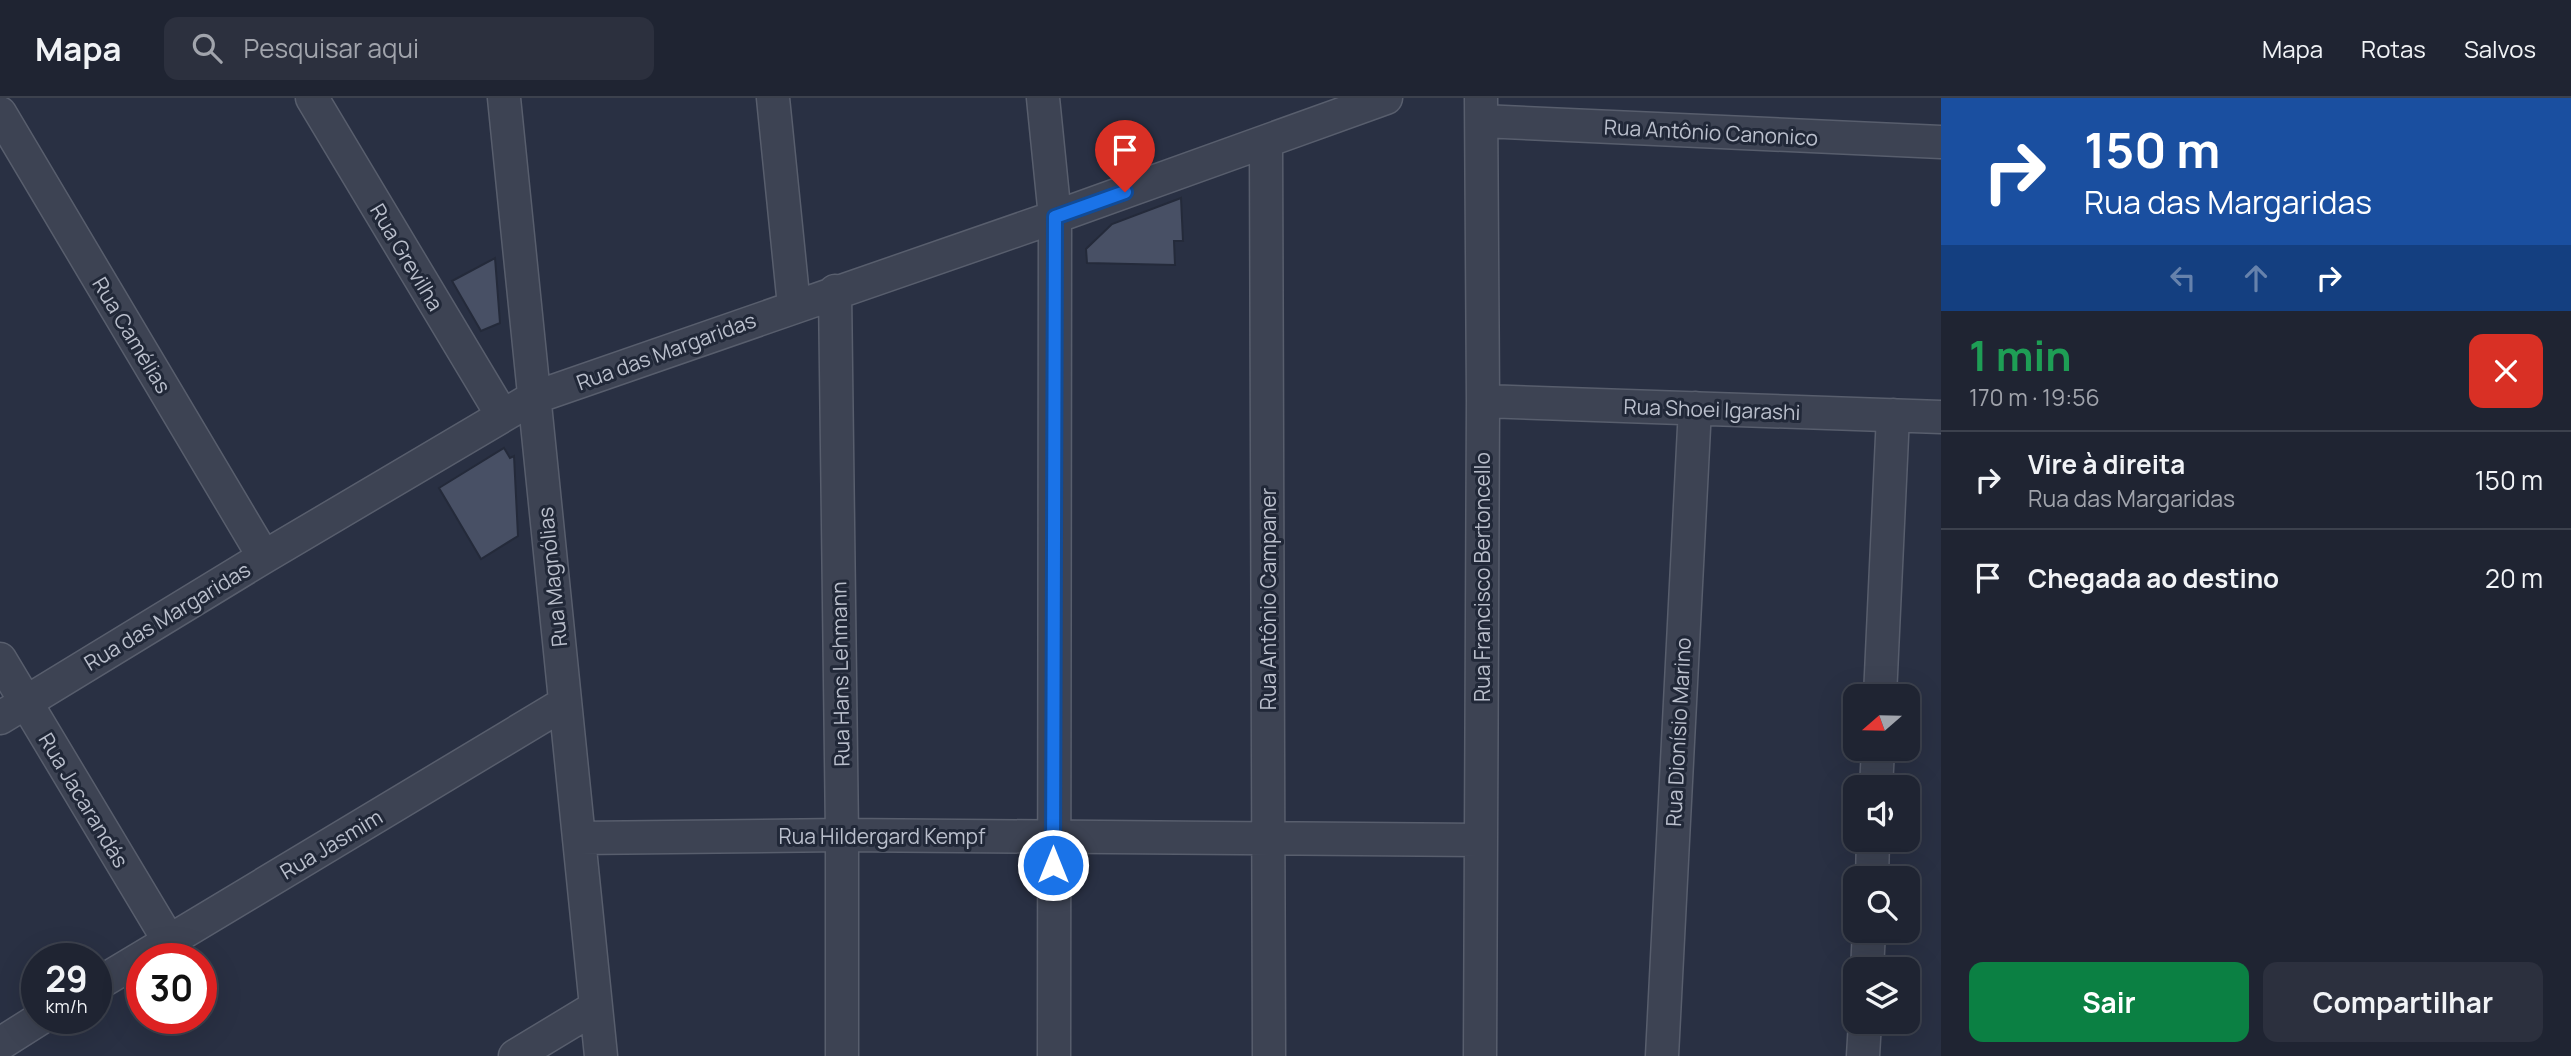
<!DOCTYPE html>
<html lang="pt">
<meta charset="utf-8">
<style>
:root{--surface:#1f2432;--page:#2c303e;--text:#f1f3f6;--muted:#a1a4ac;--line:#3c414d;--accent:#0b8043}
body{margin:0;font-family:Manrope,sans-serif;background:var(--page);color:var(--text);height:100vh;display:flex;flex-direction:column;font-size:26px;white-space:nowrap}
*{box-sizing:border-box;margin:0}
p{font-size:23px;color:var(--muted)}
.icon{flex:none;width:38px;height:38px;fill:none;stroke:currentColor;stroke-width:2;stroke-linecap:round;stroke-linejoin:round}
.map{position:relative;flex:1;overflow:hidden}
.panel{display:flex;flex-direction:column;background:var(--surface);width:630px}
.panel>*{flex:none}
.hud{background:#1a4fa0;color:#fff;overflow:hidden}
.needle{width:46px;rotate:250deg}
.controls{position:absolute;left:1843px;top:586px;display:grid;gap:14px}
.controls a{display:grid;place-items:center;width:77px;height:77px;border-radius:14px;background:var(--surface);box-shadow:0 7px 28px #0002,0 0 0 2px var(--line);font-size:35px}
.speed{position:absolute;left:21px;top:845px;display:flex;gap:14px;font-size:35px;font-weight:700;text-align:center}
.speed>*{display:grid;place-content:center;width:91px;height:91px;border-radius:50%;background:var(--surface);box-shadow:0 7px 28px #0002,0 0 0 2px var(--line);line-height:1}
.speed small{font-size:18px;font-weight:400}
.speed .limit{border:10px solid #d22;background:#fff;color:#111}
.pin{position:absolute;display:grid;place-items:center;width:60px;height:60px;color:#fff;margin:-72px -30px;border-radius:50% 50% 50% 0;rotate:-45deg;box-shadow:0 0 7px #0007}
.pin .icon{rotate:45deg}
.me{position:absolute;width:77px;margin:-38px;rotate:0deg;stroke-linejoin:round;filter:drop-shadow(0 0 5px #0008)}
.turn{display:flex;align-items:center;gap:24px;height:147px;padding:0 28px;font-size:32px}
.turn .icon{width:91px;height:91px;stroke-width:2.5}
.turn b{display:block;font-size:49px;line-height:60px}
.lanes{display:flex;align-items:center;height:66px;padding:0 28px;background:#0003;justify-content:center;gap:35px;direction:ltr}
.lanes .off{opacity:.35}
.round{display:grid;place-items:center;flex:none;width:74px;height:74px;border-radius:14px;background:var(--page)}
.overview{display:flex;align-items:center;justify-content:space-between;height:119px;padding:0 28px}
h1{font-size:42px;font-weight:700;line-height:52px;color:#1e9e55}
.button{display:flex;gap:14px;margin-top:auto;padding:14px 28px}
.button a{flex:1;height:80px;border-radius:14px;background:var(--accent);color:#fff;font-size:28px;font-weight:700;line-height:80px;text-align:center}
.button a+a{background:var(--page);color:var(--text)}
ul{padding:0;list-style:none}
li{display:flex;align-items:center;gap:21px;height:98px;padding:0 28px;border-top:2px solid var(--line)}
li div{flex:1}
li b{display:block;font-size:26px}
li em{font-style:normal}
header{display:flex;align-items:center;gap:42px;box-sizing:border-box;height:98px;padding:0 35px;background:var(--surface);border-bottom:2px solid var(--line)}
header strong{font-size:33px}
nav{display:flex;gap:38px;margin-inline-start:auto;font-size:24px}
.search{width:490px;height:63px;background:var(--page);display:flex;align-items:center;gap:18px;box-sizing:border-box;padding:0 24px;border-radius:14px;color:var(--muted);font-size:26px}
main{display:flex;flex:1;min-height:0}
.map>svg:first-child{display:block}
</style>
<header>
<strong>Mapa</strong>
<div class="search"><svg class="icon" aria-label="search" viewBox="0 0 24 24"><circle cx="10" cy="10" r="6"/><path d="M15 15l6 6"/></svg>Pesquisar aqui</div>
<nav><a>Mapa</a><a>Rotas</a><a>Salvos</a></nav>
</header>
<main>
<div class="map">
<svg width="1941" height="958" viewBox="0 0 1941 958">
<rect width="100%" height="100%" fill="#293043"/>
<path fill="#485065" stroke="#242a3a" stroke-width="2" d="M1181,100L1183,143H1174L1175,167L1087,165L1086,151L1112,126Z
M495,160L500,225L481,233L452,183Z
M504,350L510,360L514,358L518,438L481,461L439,390Z"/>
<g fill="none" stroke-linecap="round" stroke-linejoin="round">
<g stroke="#585e6d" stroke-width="35">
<path id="street" d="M312,0L502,317
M504,0L601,958
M773,0L794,208
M1043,0L1055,119L1054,958
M0,15L264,459
M1482,23L1941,44
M1266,45L1269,958
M835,193L842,737V958
M1483,303L1941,319
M0,561L169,843
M1880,598L1893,317
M0,620L264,459L533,300L1055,119L1386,0
M1876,690L1878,651
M579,740L842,737L1479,742
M1872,780L1873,742
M1867,872L1869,833
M96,887L565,605
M0,946L41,920
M515,958L596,909
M1480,958L1483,303L1481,0
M1662,958L1695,310
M1863,958L1865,924"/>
</g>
<use href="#street" stroke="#3d4353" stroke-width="32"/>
</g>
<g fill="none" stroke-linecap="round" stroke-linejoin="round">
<g stroke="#114b97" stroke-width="18">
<path id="route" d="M1053,767L1055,119L1125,94"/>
</g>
<use href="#route" stroke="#1a73e8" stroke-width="12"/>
</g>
<g text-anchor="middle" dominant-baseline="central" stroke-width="6" stroke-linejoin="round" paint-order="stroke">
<g font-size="21" fill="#babfcc" stroke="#212838">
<text transform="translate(1711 34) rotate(3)">Rua Antônio Canonico</text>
<text transform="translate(407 159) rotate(59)">Rua Grevilha</text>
<text transform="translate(132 237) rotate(59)">Rua Camélias</text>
<text transform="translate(666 253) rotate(-20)">Rua das Margaridas</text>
<text transform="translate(1712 311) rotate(2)">Rua Shoei Igarashi</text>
<text transform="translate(552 479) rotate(-96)">Rua Magnólias</text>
<text transform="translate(1482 479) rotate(-90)">Rua Francisco Bertoncello</text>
<text transform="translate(1268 501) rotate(-90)">Rua Antônio Campaner</text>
<text transform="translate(167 518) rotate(-31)">Rua das Margaridas</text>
<text transform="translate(840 576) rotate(-91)">Rua Hans Lehmann</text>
<text transform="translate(1678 634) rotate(-87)">Rua Dionísio Marino</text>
<text transform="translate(84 702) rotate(59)">Rua Jacarandás</text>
<text x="882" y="738">Rua Hildergard Kempf</text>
<text transform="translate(331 746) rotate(-31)">Rua Jasmim</text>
</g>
</g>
</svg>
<div class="controls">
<a><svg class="needle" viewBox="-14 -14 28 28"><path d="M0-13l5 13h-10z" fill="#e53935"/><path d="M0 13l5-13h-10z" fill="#a1a4ac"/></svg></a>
<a><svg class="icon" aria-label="sound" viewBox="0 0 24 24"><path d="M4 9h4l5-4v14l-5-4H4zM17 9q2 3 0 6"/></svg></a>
<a><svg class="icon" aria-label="search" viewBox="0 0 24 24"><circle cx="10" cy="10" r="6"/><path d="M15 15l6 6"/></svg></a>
<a><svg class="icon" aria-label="layers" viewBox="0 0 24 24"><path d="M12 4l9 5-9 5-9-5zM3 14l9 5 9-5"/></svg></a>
</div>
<div class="speed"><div>29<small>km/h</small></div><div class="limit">30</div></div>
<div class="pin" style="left:1125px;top:94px;background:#d93025"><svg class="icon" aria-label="arrive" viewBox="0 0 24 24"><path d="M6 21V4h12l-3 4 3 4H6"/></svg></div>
<svg class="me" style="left:1053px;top:767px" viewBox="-20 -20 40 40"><circle r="17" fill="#1a73e8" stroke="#fff" stroke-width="3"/><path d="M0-11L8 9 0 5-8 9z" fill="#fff"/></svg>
</div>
<section class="panel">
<div class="hud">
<div class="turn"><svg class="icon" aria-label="right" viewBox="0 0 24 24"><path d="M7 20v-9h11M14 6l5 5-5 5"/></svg><div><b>150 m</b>Rua das Margaridas</div></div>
<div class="lanes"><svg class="icon off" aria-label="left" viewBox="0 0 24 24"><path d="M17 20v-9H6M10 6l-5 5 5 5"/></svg><svg class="icon off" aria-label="ahead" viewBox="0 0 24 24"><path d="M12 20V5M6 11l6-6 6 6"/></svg><svg class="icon" aria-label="right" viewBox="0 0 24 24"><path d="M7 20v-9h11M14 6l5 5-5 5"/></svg></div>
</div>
<div class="overview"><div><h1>1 min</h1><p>170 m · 19:56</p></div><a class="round" style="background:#d93025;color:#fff"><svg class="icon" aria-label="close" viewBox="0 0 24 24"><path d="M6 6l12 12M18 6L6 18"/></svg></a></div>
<ul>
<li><svg class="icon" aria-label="right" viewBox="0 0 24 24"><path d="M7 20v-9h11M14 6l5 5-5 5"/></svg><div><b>Vire à direita</b><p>Rua das Margaridas</p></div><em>150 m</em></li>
<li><svg class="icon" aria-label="arrive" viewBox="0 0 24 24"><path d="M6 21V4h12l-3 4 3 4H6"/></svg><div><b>Chegada ao destino</b></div><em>20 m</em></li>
</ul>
<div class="button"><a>Sair</a><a>Compartilhar</a></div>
</section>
</main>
